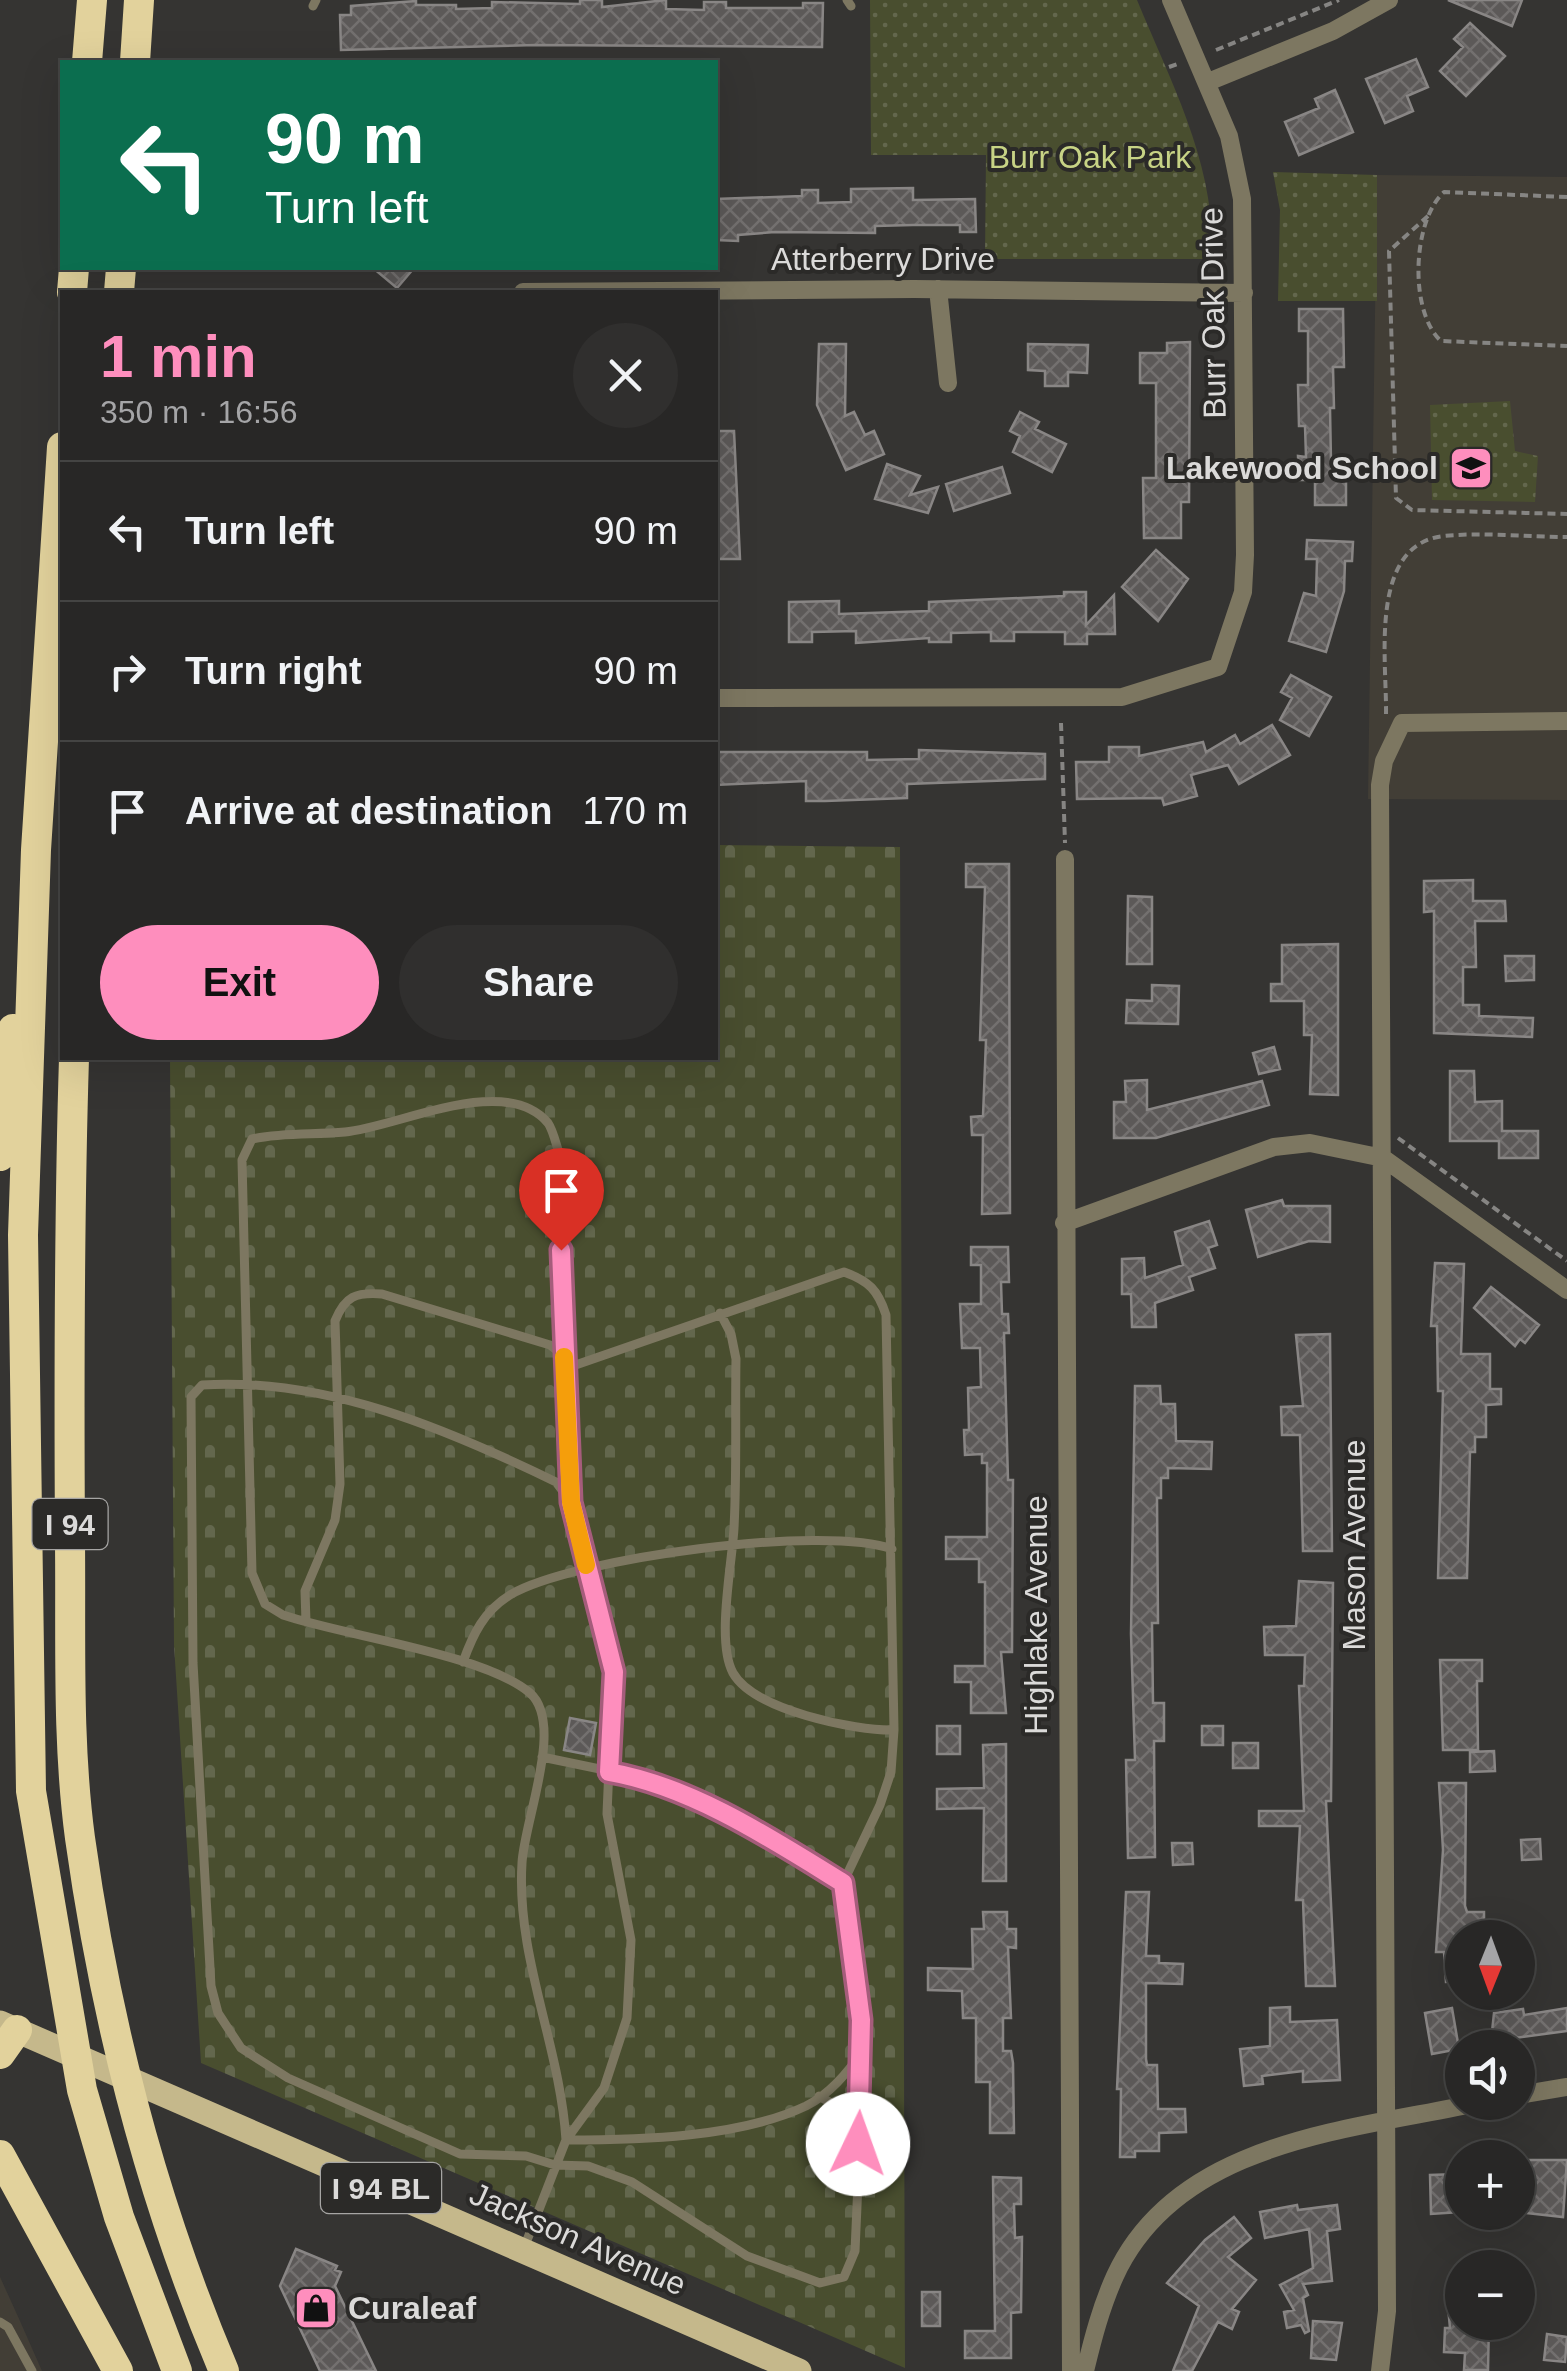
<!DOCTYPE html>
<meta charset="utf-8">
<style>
:root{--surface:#282726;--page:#302f2e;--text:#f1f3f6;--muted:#a5a5a7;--line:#444443;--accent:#fe8ebd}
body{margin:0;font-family:Arial,sans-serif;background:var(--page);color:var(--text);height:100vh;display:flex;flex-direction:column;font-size:38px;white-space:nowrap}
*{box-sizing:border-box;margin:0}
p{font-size:32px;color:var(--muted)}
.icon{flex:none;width:55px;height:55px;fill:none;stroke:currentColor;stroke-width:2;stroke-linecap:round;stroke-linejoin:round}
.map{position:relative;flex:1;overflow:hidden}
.sheet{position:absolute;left:60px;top:290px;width:658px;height:770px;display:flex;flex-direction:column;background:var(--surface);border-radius:0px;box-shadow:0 10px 40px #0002,0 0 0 2px var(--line)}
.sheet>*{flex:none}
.banner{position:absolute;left:60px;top:60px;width:658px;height:210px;border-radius:0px;box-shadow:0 10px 40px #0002,0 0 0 2px var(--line);background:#0b6e4f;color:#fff;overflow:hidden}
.needle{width:65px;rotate:181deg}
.buttons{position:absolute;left:1445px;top:1920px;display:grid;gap:20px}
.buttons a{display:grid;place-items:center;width:90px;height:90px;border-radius:50%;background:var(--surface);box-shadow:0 10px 40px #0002,0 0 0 2px var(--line);font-size:50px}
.pin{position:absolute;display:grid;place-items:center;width:85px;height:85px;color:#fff;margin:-102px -42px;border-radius:50% 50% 50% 0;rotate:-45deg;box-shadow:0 0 10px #0007}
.pin .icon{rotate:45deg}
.me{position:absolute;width:110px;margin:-55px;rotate:3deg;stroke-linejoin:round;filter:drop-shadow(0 0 8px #0008)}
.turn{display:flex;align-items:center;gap:35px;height:210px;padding:0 40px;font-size:45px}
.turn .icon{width:130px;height:130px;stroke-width:2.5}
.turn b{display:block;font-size:70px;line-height:85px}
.round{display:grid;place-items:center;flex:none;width:105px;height:105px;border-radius:52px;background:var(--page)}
.head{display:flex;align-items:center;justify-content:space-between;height:170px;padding:0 40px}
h1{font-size:60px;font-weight:600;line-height:75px;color:var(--accent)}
.action{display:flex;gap:20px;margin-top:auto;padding:20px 40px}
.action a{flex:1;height:115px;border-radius:60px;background:var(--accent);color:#111;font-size:40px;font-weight:600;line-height:115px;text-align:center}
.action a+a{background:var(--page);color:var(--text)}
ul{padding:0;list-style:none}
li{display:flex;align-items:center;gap:30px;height:140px;padding:0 40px;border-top:2px solid var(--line)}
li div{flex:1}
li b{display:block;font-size:38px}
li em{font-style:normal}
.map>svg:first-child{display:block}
</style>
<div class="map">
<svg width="1567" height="2371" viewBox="0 0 1567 2371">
<defs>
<pattern id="cemetery-stones" width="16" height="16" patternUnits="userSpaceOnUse" patternTransform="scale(2.5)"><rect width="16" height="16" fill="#494e2f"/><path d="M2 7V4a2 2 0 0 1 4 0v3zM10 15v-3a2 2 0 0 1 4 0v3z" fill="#63674d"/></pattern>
<pattern id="park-dots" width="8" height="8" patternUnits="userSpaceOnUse" patternTransform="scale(2.5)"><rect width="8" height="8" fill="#494e2f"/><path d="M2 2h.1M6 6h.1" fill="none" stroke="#63674d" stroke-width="1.8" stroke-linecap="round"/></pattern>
<pattern id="building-cross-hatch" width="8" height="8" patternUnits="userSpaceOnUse" patternTransform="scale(2.5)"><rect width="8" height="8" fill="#5c5958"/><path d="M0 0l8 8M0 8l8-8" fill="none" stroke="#73706f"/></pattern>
</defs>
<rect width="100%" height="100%" fill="#353432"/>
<path fill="#423e36" d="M1377,175L1567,177V800L1368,799Z
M0,2277L20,2321L42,2371H0Z"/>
<path fill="url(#cemetery-stones)" d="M715,845L900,847L905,2368L201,2063L174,1645L170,1058H715Z"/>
<path fill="url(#park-dots)" d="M870,0H1137C1172,85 1216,165 1212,259H985L986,155H871Z
M1273,172L1377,175V301H1278L1280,210Z
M1510,401L1515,451L1538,456L1535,502L1432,500L1430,405Z"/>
<path fill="url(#building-cross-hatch)" stroke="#898685" stroke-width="2.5" d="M580,0H602V7L666,0V9L704,10V2H726V8H803V3H823L822,47L536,45L341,50L340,15H351V6L416,1V5H456V9L492,8V2L580,4Z
M1448,0H1522L1512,26Z
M1470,23L1505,56L1466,96L1440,71L1463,47L1454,39Z
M1416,59L1428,87L1407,96L1413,111L1385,123L1366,79Z
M1335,90L1353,132L1299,155L1285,122L1319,108L1315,99Z
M913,188V200L975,199L976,232H960V225H913L875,226V233L775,232L738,235V241L716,240L715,199L802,196V190H818V203L851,202V189Z
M373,268H414L397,288Z
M1299,309H1343L1344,367H1333L1334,408H1330L1331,462H1346V505H1315V480H1299L1298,456L1306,457L1305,426H1299L1298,385H1308V331H1299Z
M1190,342L1189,502H1181V538H1144L1143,478H1156V383H1140V353H1167V343Z
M819,344H846L845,416L854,412L865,435L874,431L884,454L846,470L817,405Z
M1028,344L1088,345L1087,373L1068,372V386H1045V371L1028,370Z
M1020,412L1039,422L1035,429L1066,444L1052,472L1013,452L1020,436L1010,431Z
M715,431H734L740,559H715Z
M887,464L920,476L910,495L938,487L928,513L875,499Z
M1002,467L1010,493L954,511L946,484Z
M1307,540L1353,542L1352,561H1345L1344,591L1326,652L1289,641L1304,593L1316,596L1317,559H1306Z
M1156,550L1188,579L1158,621L1122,587Z
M1064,592H1086V625L1114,595L1115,634H1087V644H1065V632H1014V641H991V632L951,633V642H929V638L856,643V631L812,632V642H789V602L839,601V614L929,611V602L1064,596Z
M1291,675L1331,697L1309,736L1280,720L1292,698L1281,692Z
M1272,725L1290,755L1239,784L1228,765L1191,775L1197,796L1164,805L1162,798L1077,799L1076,762H1109V747H1139V756L1203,742L1206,752L1235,735L1240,744Z
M919,750L1045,754V779L907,784V798L825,801H806V781L715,785V752H867V760L919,759Z
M966,864H1009L1010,1213L982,1214L983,1135H972L971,1117L983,1116L986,1040H980L985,887H966Z
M1473,880V901H1505L1506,921H1475L1476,967H1463V1005H1479V1016L1533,1018L1532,1037L1434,1033V911L1424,912V881Z
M1128,896L1152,897V964H1127Z
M1338,944V1095L1310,1094L1312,1035H1304V1001H1271V984H1282V945Z
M1505,956H1534V980L1506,981Z
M1152,985L1179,986L1178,1024L1126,1023L1127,1000L1152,1001Z
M1274,1047L1280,1069L1259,1074L1253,1053Z
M1450,1071H1474L1475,1102L1502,1101V1131H1538V1158H1499V1141H1450Z
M1147,1080V1110L1262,1081L1269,1105L1156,1138H1114V1102H1126L1125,1081Z
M1282,1200L1284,1206H1330V1242L1309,1241L1258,1257L1246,1210Z
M1209,1221L1217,1245L1208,1248L1215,1268L1189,1277L1193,1290L1155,1303L1156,1327H1132L1131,1294H1122V1259L1144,1258L1145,1278L1183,1265L1175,1232Z
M971,1247H1008L1009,1282H1001L1002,1314H1008L1009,1333H1004L1008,1480H1013L1012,1652H1001L1006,1713H971V1682H955V1666H985V1582H979V1559H946V1537H987V1463H982V1454L965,1455L964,1430H969L968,1388L981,1387L980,1348H962L960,1304H981V1265H971Z
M1435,1263L1464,1264L1461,1354H1490V1389H1501V1404L1486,1405V1437H1475V1452H1470L1467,1578H1438L1443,1391H1438L1437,1326H1431Z
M1491,1287L1539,1325L1525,1343L1520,1339L1515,1346L1474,1308Z
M1330,1334L1332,1551H1303L1300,1435H1282L1281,1407L1303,1406L1296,1335Z
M1135,1386H1160L1161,1404H1175L1176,1441L1212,1442L1211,1469L1168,1468V1478H1161V1498H1157L1158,1623H1152L1153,1703H1164V1741H1154L1155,1857L1128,1858L1126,1760H1135L1131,1634Z
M1299,1581L1333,1583L1331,1801H1326L1335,1986H1306L1303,1900H1296L1300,1826H1259V1811H1304L1299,1686H1304L1305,1655H1265L1264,1627L1296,1626Z
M1440,1660H1482V1681H1477L1478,1750H1443Z
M570,1718L596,1723L590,1755L564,1750Z
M937,1726H960V1754H937Z
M1202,1726H1223V1745H1202Z
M1233,1743H1258V1768H1233Z
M1006,1744V1881H983L984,1808L937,1809V1789L984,1788L983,1745Z
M1494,1751L1495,1771L1470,1772V1752Z
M1439,1783H1466L1465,1906L1467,1912H1484V1929H1470V1938H1462V1981L1446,1982L1444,1952H1436L1443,1850Z
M1540,1839L1541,1859L1522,1860L1521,1840Z
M1172,1843H1192L1193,1864L1173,1865Z
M1126,1892H1149L1146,1956H1159V1963L1183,1964L1182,1984L1146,1983V2059L1147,2065H1157L1158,2109H1185L1186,2132L1159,2133V2151H1135V2157H1120L1121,2089H1117Z
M983,1912H1007V1929H1016V1948L1008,1947L1011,2018H1003V2051H1011L1013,2063L1014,2133H990V2082H976V2018H963L962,1991L928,1990V1968L973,1969L972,1929H984Z
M1290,2007V2022L1337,2020L1340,2080L1303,2082V2071L1262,2076L1263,2084L1244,2086L1240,2049L1270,2046V2008Z
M1452,2008L1459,2049L1432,2054L1425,2013Z
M1567,2008V2031L1491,2041L1494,2013L1523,2009L1524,2015Z
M1518,2160H1567L1563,2217L1518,2212Z
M1458,2174L1460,2212L1431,2214L1430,2175Z
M993,2177L1021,2178V2204H1014L1015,2238L1022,2237L1021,2312L1011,2313V2358H965V2331H995Z
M1297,2205L1298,2210L1337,2205L1340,2229L1327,2231L1332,2281L1303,2284L1308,2295L1303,2298L1309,2331L1305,2333L1301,2325L1287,2328L1284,2312L1294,2310L1280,2285L1313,2268L1309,2229L1265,2238L1260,2212Z
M1234,2217L1251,2238L1228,2257L1256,2280L1232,2309L1239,2312L1232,2329L1218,2322L1192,2371H1173L1199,2306L1167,2283L1205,2240Z
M296,2249L337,2266L335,2270L341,2272L335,2286L376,2371H320L280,2286Z
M1462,2284V2322H1489L1488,2370H1464L1465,2353L1444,2352L1445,2328H1450L1446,2286Z
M922,2292H940V2326H922Z
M1313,2321L1342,2323L1336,2360L1311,2358Z
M1547,2334L1567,2337L1565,2362L1544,2360Z"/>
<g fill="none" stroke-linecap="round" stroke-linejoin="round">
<path stroke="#868583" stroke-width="4" stroke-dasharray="8 5" stroke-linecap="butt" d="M1216,50L1339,0
M1169,67L1180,63
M1567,197L1444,192C1412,221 1409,312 1441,341L1567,346
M1428,216L1389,251L1396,498L1412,510L1567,514
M1386,714C1387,661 1368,544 1444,536C1484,532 1527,537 1567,537
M1061,723L1065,843
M1398,1138L1567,1261"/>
<path stroke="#7d7761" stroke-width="9" d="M847,0L851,6
M313,6L316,0
M720,1313L731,1334L736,1359C735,1416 737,1472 734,1528C732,1565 716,1642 733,1673C754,1710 855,1731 894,1730
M564,1369L844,1272C869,1281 878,1290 886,1315L894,1730L891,1772L880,1805L843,1883L861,2020L863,2070L855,2251L844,2277L820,2283L747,2256L632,2182L588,2166L555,2165L526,2156L460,2154L288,2078L241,2048L218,2013L211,1986L193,1663L191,1397L202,1385C325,1377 447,1429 556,1482L571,1502
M306,1622L305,1591L335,1520L340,1484L335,1321C345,1296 356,1292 382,1294L550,1345L564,1356
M463,1662C473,1634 484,1611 510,1595C572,1558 825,1524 892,1549
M542,1757L643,1778L789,1850L843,1883
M819,2096L843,2110L859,2128
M524,2248L566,2140L604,2088L627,2018L631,1940L607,1814L613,1672L571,1502L559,1153C556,1144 553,1130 548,1123C505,1072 398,1127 345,1132C313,1135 284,1132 252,1139L242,1160L252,1573L265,1604L283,1615C345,1636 484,1654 530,1693C565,1724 524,1821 522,1863C516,1958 560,2045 566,2140C639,2140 738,2138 806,2106C830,2094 847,2073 862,2052
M0,2322L8,2327L32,2371"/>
<path stroke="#7d7761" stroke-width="18" d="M1208,82L1333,31L1389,0
M938,289L948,383
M523,292L914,289L1244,293
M715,698L1122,697L1218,667L1243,592L1245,555L1242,199L1229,136L1171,0
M1065,859L1071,2371
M1064,1223L1274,1147L1310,1143L1383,1158L1567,1290
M1518,2095L1567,2087
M1085,2371C1093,2338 1101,2307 1115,2276C1178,2139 1354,2130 1482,2102
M1380,2371L1387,2311L1380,785L1384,761L1402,723L1567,721"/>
<path stroke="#c5b88b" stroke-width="25" d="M0,2023L799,2371"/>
<path stroke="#e2d29c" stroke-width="30" d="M87,62L92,0
M135,62L139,0
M72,292L74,268
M119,292L121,268
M62,447L36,850L23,1235L31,1791L82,2090L119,2217L177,2371
M74,1058C69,1219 69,1381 70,1543C71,1641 67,1741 80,1838C106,2024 151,2199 224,2371
M0,1156L13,1029
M0,2054L17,2030
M0,2155L118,2371"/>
</g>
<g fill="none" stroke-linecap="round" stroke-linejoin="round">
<g stroke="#a55c7b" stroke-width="25">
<path id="route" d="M561,1250L571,1502L614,1672L609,1772C691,1786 772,1839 843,1883L861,2020L858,2144"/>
</g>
<use href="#route" stroke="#fe8ebd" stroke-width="18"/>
<path stroke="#f59e0b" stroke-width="18" d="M564,1357L571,1502L586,1565"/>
</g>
<defs>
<g id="school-square" transform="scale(2.25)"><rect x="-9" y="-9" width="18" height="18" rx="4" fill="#fe8ebd" stroke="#2b2a28"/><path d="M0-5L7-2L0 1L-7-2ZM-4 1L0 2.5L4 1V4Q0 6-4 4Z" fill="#111"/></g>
<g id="shop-square" transform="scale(2.25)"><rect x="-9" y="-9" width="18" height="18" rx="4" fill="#fe8ebd" stroke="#2b2a28"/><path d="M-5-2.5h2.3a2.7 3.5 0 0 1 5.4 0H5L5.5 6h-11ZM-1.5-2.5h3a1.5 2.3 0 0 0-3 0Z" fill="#111"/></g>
</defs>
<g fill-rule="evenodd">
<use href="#school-square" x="1471" y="468"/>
<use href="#shop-square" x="316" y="2308"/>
</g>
<g text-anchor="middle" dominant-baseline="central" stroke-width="8" stroke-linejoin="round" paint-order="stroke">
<g fill="#2b2a28" stroke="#a6a5a4" stroke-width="2.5">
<rect x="32.5" y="1499" width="75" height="50" rx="8"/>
<rect x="321" y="2163" width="120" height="50" rx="8"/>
</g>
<g font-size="30" font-weight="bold" fill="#dbdad9">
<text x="70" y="1524">I 94</text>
<text x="381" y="2188">I 94 BL</text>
</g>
<g font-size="32" fill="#c7d385" stroke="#2b2a28">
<text x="1090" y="157">Burr Oak Park</text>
</g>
<g font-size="32" fill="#dbdad9" stroke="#2b2a28">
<text x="883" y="259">Atterberry Drive</text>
<text transform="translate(1213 313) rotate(-91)">Burr Oak Drive</text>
<text transform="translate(1354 1545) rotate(-90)">Mason Avenue</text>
<text transform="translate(1036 1615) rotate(-90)">Highlake Avenue</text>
<text transform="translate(578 2239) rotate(24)">Jackson Avenue</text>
</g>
<g font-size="32" font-weight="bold" fill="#dbdad9" stroke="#2b2a28" text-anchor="end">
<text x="1438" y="468">Lakewood School</text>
<text x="348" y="2308" text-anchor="start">Curaleaf</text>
</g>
</g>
</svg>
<div class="buttons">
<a><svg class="needle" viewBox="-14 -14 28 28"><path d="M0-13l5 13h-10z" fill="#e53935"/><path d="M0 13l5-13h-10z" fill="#a5a5a7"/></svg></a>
<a><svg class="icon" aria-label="sound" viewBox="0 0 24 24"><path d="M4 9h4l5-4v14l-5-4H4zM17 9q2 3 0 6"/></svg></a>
<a>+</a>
<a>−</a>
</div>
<div class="pin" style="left:561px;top:1250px;background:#d93025"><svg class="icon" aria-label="arrive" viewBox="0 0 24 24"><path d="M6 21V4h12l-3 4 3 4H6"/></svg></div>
<svg class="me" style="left:858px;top:2144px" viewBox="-20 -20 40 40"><circle r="19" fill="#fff"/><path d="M0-13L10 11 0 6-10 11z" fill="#fe8ebd"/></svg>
<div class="banner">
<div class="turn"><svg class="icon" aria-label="left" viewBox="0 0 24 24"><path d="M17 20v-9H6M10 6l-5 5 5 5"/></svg><div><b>90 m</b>Turn left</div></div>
</div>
<section class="sheet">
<div class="head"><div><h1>1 min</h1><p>350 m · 16:56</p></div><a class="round"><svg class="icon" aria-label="close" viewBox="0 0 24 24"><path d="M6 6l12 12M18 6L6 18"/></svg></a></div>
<ul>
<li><svg class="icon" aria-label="left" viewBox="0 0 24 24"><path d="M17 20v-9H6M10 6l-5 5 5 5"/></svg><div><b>Turn left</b></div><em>90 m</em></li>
<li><svg class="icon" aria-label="right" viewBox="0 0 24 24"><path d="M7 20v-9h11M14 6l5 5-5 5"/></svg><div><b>Turn right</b></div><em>90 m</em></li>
<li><svg class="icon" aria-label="arrive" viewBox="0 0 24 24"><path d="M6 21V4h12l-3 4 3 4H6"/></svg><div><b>Arrive at destination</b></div><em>170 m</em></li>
</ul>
<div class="action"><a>Exit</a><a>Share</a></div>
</section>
</div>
